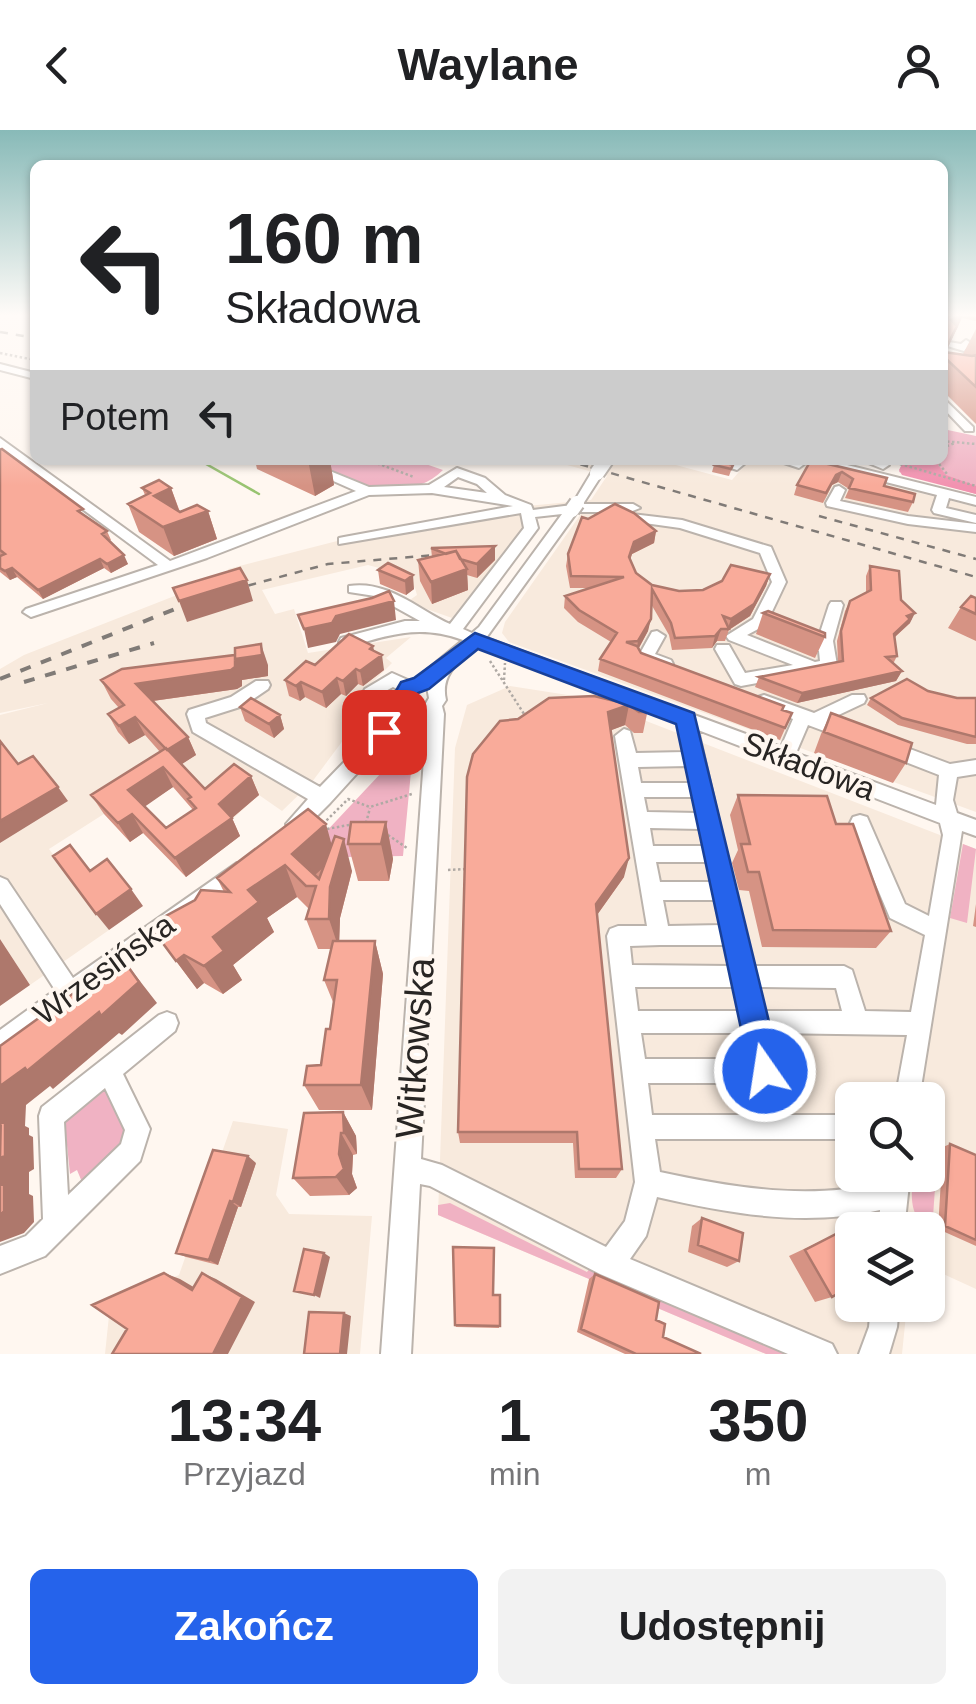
<!DOCTYPE html>
<html lang="pl">
<meta charset="utf-8">
<style>
:root{--surface:#fff;--page:#f2f2f2;--text:#202124;--muted:#757577;--accent:#2563eb}
body{margin:0;font-family:Arial,sans-serif;background:var(--page);color:var(--text);height:100vh;display:flex;flex-direction:column;font-size:38px;white-space:nowrap}
*{box-sizing:border-box;margin:0}
p{font-size:32px;color:var(--muted)}
.icon{flex:none;width:55px;height:55px;fill:none;stroke:currentColor;stroke-width:2;stroke-linecap:round;stroke-linejoin:round}
.map{position:relative;height:1224px;overflow:hidden}
.details{display:flex;flex-direction:column;background:var(--surface);flex:1}
.details>*{flex:none}
.top-card{position:absolute;left:30px;top:30px;width:918px;height:305px;border-radius:15px;box-shadow:0 2px 8px #0004;background:#fff;color:var(--text);overflow:hidden}
.tools{position:absolute;left:835px;top:952px;display:grid;gap:20px}
.tools a{display:grid;place-items:center;width:110px;height:110px;border-radius:15px;background:var(--surface);box-shadow:0 2px 8px #0004;font-size:50px}
.pin{position:absolute;display:grid;place-items:center;width:85px;height:85px;color:#fff;margin:-42px;border-radius:20px;box-shadow:0 5px 15px #0006}
.me{position:absolute;width:110px;margin:-55px;rotate:347deg;stroke-linejoin:round;filter:drop-shadow(0 0 8px #0008)}
.turn{display:flex;align-items:center;gap:35px;height:210px;padding:0 30px;font-size:45px}
.turn .icon{width:130px;height:130px;stroke-width:2.5}
.turn b{display:block;font-size:70px;line-height:85px}
.then{display:flex;align-items:center;height:95px;padding:0 30px;background:#0003;gap:20px;font-size:38px}
.eta{display:flex;justify-content:space-evenly;align-items:center;height:170px;text-align:center}
.eta b{font-size:60px;font-weight:700;line-height:70px}
.action{display:flex;gap:20px;margin-top:auto;padding:20px 30px}
.action a{flex:1;height:115px;border-radius:15px;background:var(--accent);color:#fff;font-size:40px;font-weight:700;line-height:115px;text-align:center}
.action a+a{background:var(--page);color:var(--text)}
header{display:flex;justify-content:space-between;align-items:center;height:130px;padding:0 30px;background:var(--surface);font-size:45px;font-weight:700}
.map>svg:first-child{display:block}
</style>
<header><svg class="icon" aria-label="back" viewBox="0 0 24 24"><path d="M15 5l-7 7 7 7"/></svg>Waylane<svg class="icon" aria-label="person" viewBox="0 0 24 24"><circle cx="12" cy="8" r="4"/><path d="M4 21q1-7 8-7t8 7"/></svg></header>
<div class="map">
<svg width="976" height="1224" viewBox="0 0 976 1224">
<rect width="100%" height="100%" fill="#fff7f0"/>
<path fill="#f8eadd" fill-rule="evenodd" d="M549,330H657L732,350L749,330H770L809,335L976,377V682L509,512L502,503L505,492L583,381L522,387L523,399L452,488L407,472L417,465L415,458L383,439L368,435L262,460L275,484L294,479L308,523L411,507L386,528L392,533L365,560L376,566L312,652L282,681L259,665L228,693L176,638L49,719L109,800L30,855L0,809V585L48,573L0,583V539L24,525L228,445V439L345,409L516,377L591,370L607,346Z
M510,556L587,568L976,719V1159L928,1137V1100H852V1175H907L902,1224H766L438,1085L455,618L467,575ZM852,970H928V1045H852Z
M233,991L288,999L276,1065L289,1084L372,1086L360,1224H105L110,1176L179,1145Z"/>
<path fill="#f0b2c3" d="M943,299L976,306V364L899,342L904,330H942Z
M301,330H414L443,340C404,379 343,348 301,330Z
M397,626L412,631L403,726L346,727L322,706Z
M963,714L976,719L967,793L950,788Z
M103,954L127,1003L120,1020L82,1052L77,1040L70,1044L64,986Z
M928,1011L938,1015L932,1101C909,1087 911,1070 913,1045H928Z
M450,1073L587,1142L590,1138L790,1224H766L438,1085V1075Z"/>
<path fill="#f292b0" d="M904,330H934L946,345L976,356V364L902,345L899,340Z"/>
<g fill="none" stroke-linecap="round" stroke-linejoin="round">
<path stroke="#98c370" stroke-width="2.5" d="M199,330L259,364"/>
<g stroke="#bbb3ac" stroke-width="4">
<path id="minor" d="M966,210L971,213L964,221L944,215L949,212L961,214Z
M0,234L35,243V249L0,240Z
M942,267L973,297V301H965L942,277Z
M0,308L170,431L356,361L286,330H303L369,357L429,355L457,338L485,348L505,365L531,375L533,380L572,375L593,340L597,339L603,343L583,374H633L640,378L630,382L632,384L682,390L771,417L786,452L768,490L818,509L829,475L831,472H841L843,475L833,511L837,535L835,539L741,556L735,554L715,519L717,515H729L745,543L793,535L729,510L726,506L753,489L772,452L760,423L680,398L623,390L615,382H577L486,508L781,617L793,589L758,575L756,571L758,567L764,565L814,583L852,565H864L866,569L864,573L830,589L854,598L857,603L854,608L848,610L808,595L796,623L936,675L939,645L880,622L877,617L880,612L886,610L950,634L976,630V644L957,647L953,670L957,683L976,690V706L962,701L919,970H895L907,905L767,903L786,985H852V1009H655L660,1042C735,1058 806,1070 883,1053L884,1045H910L904,1100H878L880,1080C804,1097 732,1084 657,1067L646,1106L630,1129L832,1214L837,1224H788L600,1144L430,1056L420,1054L411,1224H381L425,615L409,579L417,573L423,575L427,582L425,575L429,568L427,557L415,562L390,607L330,673L303,700L296,702L289,700L286,694L308,669L193,602L187,584L189,580L231,567L256,551H268L270,555L268,559L243,576L205,588L206,593L320,657L378,597L399,560L393,557L371,569L365,567L363,563L365,559L392,543L410,551L416,549L463,510C419,494 390,505 347,517L341,516L339,512L341,508L405,491H420L375,466L349,462V456C388,450 417,479 450,494L524,398L521,383L339,414V408L344,407L513,376L432,363L369,365L207,428L31,487L23,482L26,479L158,435L0,318ZM458,347L477,354L487,363L444,357ZM562,384L479,497L472,503L463,499L538,398L535,387ZM760,498L819,521L820,531L815,532L747,505ZM476,516L679,593L685,622L636,623L630,601L624,599L615,606L647,796H618L610,799L607,806L635,1052L625,1091L606,1117L442,1035L421,1029L444,584L442,576L446,570C440,545 459,531 476,516ZM698,600L940,693L943,705L929,786L905,774L867,687L860,685L853,687L850,693L890,788L925,805L911,882L865,881L852,840L844,836H752ZM688,636L692,653H641L638,637ZM644,667H695L698,683L647,682ZM650,698L701,699L705,716H653ZM656,732H708L713,752H660ZM663,770H716L722,795L668,796ZM660,815H726L730,836L632,835L630,816ZM635,857H735L739,881H638ZM757,857L836,858L842,881H762ZM641,903H744L750,929H645ZM648,953H755L761,985H652Z
M707,330H749L737,340Z
M775,330H827L976,367V375L949,368L946,378L976,385V393L934,383L932,380L937,365L807,332L799,338Z
M861,330H880L889,335L883,339Z
M839,356L845,360L840,371L908,386L976,394V402L908,394L827,376L826,373L835,357Z
M657,501L665,506L655,524L671,530L673,534L665,540L640,531L638,527L652,502Z
M237,733L244,736L247,742L244,748L0,926V900L55,860L0,774V747L7,750L73,848Z
M167,882L175,885L178,893L175,901L123,944L150,999L140,1031L45,1126L0,1144V1116L26,1106L43,1089L39,986L42,977L159,885ZM105,958L125,1000L121,1014L68,1065L64,992Z
M871,1175H899L897,1197L889,1224H859L869,1197Z"/>
</g>
<path stroke="#afa9a4" stroke-width="2.5" stroke-dasharray="2.5 2.5" stroke-linecap="butt" d="M0,223L35,230
M942,311L976,314
M942,318L955,313
M368,330L414,347
M936,330L947,344
M900,334L976,356
M490,531L526,587
M504,550L505,533
M366,693L370,678
M323,694L348,669L370,677L412,664
M327,699L354,694
M388,705L407,718
M448,740L466,739"/>
<use href="#minor" fill="#fff" fill-rule="evenodd"/>
<path stroke="#807b77" stroke-width="2.5" stroke-dasharray="8 8" stroke-linecap="butt" d="M0,202L35,208
M565,330L976,447
M819,386L976,429
M202,468L328,434L459,423"/>
<path stroke="#807b77" stroke-width="4" stroke-dasharray="11 11" stroke-linecap="butt" d="M0,549L210,465
M24,552L154,513"/>
<g stroke="#bbb3ac" stroke-width="18" stroke-linecap="butt">
<path id="minor-bridge" d="M597,343L606,330
M572,380L577,373"/>
</g>
<use href="#minor-bridge" stroke="#fff" stroke-width="14"/>
</g>
<path fill="#d69384" fill-rule="evenodd" d="M942,185H976V191L962,188L945,223L963,224L976,199V294L942,260V197L946,190H942Z
M0,320L87,387L107,401L111,410L109,411L128,434L111,443L104,438L43,469L17,447L10,450L0,442V426H1L0,425Z
M255,330H330L334,355L315,366L257,339Z
M811,330L884,356L913,372L908,382L845,368L849,359L838,352L832,355L823,373L794,365L797,355Z
M714,335H733L729,346L712,342Z
M142,358H171L180,382L208,381L217,409L174,426L139,402L128,374L145,365Z
M588,389L656,401L654,413L632,424L630,430L636,443L652,455L679,461L703,460L770,444L766,456L750,486L729,500L725,511H717L712,518L672,520L669,505L651,474L648,501L639,518L641,523L792,583L780,610L598,541L600,529L611,512L578,492L564,478L565,466L590,458H570L566,436L568,424Z
M431,418L495,430L477,448L467,445L468,460L432,474L420,451L418,430L432,427Z
M388,433L414,459L406,465L380,454L378,440Z
M870,436L901,470L910,493L894,508L897,526L893,534L902,541L896,551L797,573L755,557L759,547L838,532L837,511L845,481L850,471L866,462V446Z
M976,468V511L948,498L961,477Z
M763,483L825,507L815,528L756,504Z
M374,521L384,540L363,556L358,554L346,566L341,564L326,578L305,567L300,571L289,566L285,550L315,535Z
M268,535V546L242,550V548V556L237,559L153,571L188,607L196,625L181,634L205,659L251,646L259,665L232,688L240,706L186,747L143,703L130,712L104,684L91,665L160,622L145,605L129,614L118,602L108,584L119,578L111,569L101,550ZM173,657L193,680L166,698L144,676Z
M928,561L957,568H976V614H967L898,595L867,575L871,568Z
M594,566L648,579L643,603H634L625,595L611,600L624,747L597,785L622,1039L616,1048H575L573,1013H460L458,1002L518,589Z
M240,577L280,585L284,599L274,608L245,591Z
M831,583L906,633L893,653L814,623L821,604Z
M738,665L836,694L891,801L876,818L762,817L749,761L739,760L732,733L738,720L730,685Z
M386,692L393,729L389,751H358L348,714Z
M332,715L352,741L340,788L339,811H375L383,844L372,980H319L304,955L321,935L330,899L333,872L324,850L331,819H318L306,789L309,779L297,767L267,788L274,802L233,835L242,850L223,864L204,853L197,859L156,804L224,762L217,748Z
M976,774V797L973,796Z
M343,982L356,1006L357,1024L353,1025L352,1044L357,1058L349,1065L310,1066L293,1048Z
M950,1014L976,1025V1116L938,1099L943,1017Z
M256,1033L241,1077H238L218,1135L186,1127L176,1123Z
M702,1088L739,1131L727,1137L688,1122L692,1096Z
M840,1102L832,1167L815,1172L789,1126Z
M595,1144L656,1190L663,1207L701,1224H625L577,1202L589,1149Z
M493,1165H500L499,1198L456,1197L455,1195Z"/>
<path fill="#ae786c" d="M963,185L944,226L951,190Z
M308,330H330L334,355L315,366Z
M842,342L838,352L832,355L823,373L836,345Z
M171,358L181,386L154,366Z
M208,381L217,409L174,426L163,397Z
M656,401L654,413L632,424L627,439L634,412Z
M495,416V430L477,448V434Z
M124,425L128,434L111,443L107,434Z
M100,429L104,438L43,469L38,460Z
M12,438L17,447L10,450L5,441Z
M467,439L468,460L432,474L431,452Z
M770,444L766,456L750,486L727,501L731,489Z
M413,445L414,459L406,465L405,451Z
M247,450L253,471L187,492L179,471Z
M394,471L396,490L340,504L336,512L308,518L304,499L336,486Z
M915,483L910,493L888,513L907,486Z
M651,489L648,501L636,523L638,511Z
M721,499L717,511L712,518L715,506Z
M261,514L268,535V546L242,550V548V556L237,559L145,572L136,554L235,525Z
M373,516L376,529L382,525L384,540L363,556L360,541L370,519Z
M356,539L358,554L346,566L343,551Z
M902,541L896,551L797,573L802,563Z
M337,548L341,564L326,578L322,562Z
M301,552L305,567L300,571L296,556Z
M629,575L625,595L604,603L608,582Z
M280,585L284,599L274,608L269,594Z
M135,587L145,605L129,614L119,596Z
M188,607L196,625L176,638L167,620Z
M163,637L173,657L140,680L128,660Z
M251,646L259,665L232,688L240,706L186,747L175,728L219,674Z
M58,657L68,671L0,713V691Z
M132,684L143,703L130,712L118,693Z
M386,692L393,729L389,751L381,714Z
M326,694L335,727L305,754L292,724Z
M344,709L352,741L340,788L339,819L329,789L330,757Z
M629,728L624,747L592,792L596,774Z
M285,735L297,767L267,788L274,802L233,835L242,850L223,864L204,836L213,807L248,760Z
M131,759L143,776L109,800L96,784Z
M0,809L30,855L0,876Z
M375,811L383,844L372,980L361,955Z
M184,825L204,853L197,859L176,831Z
M122,828L157,873L122,905L119,903L53,959L50,956L26,975L25,996L29,998V1005L33,1007L34,1039L29,1042V1064L33,1066L34,1092L24,1103L0,1112V956Z
M343,982L356,1006L357,1024L344,1003Z
M341,1003L353,1025L352,1044L357,1058L349,1065L336,1047Z
M248,1026L256,1033L241,1077L233,1072Z
M230,1071L238,1077L218,1135L209,1130Z
M324,1123L330,1127L320,1168L314,1165Z
M164,1143L180,1149L207,1165L192,1160Z
M202,1143L216,1149L255,1172L228,1224H213Z
M344,1183L351,1186L347,1224H340Z"/>
<path fill="#f9ab9a" stroke="#ae786c" stroke-width="2.5" fill-rule="evenodd" d="M949,185H963L951,190L957,196L944,222L972,226L976,225V257L942,225V197Z
M2,319L83,379L78,381L107,401L102,404L124,425L107,434L100,429L38,460L12,438L5,441L0,438V426L5,424L0,420V320Z
M717,330L733,335L731,339L714,335Z
M811,330L887,348L884,356L915,364L913,372L849,358L853,349L842,342L836,345L826,363L797,355Z
M159,350L171,358L154,366L180,382L197,375L208,381L163,397L128,374L150,363L142,358Z
M615,374L634,383L656,401L634,412L629,427L636,443L652,455L679,461L703,460L722,451L731,435L770,444L754,474L731,489L723,486L729,499H721L715,506L675,508L671,493L652,459L651,489L638,511L626,512L637,516L641,523L784,576L782,580L792,583L785,598L600,529L617,503L579,480L565,466L624,447L571,446L568,424L582,387L588,389Z
M495,416L477,434L460,429L456,421L446,424L431,418Z
M456,421L467,439L431,452L418,430Z
M388,433L413,445L405,451L378,440Z
M870,436L899,441L901,470L915,483L907,486L910,489L894,504L897,526L886,527L902,541L802,563L759,547L843,531L841,501L850,471L871,460Z
M240,438L247,450L179,471L173,458Z
M389,461L394,471L336,486L332,493L304,499L298,485L372,468Z
M971,466L976,468V484L961,477Z
M768,481L825,503V507L763,483Z
M349,504L373,516L370,519L382,525L360,541L356,539L343,551L337,548L322,562L301,552L296,556L285,550L306,531L315,535Z
M261,514L262,525L235,529V518Z
M235,525V537L231,540L136,554L188,607L167,620L135,587L119,596L108,584L124,575L101,550L122,539Z
M907,549L928,561L957,568H976V607L902,588L871,568Z
M594,566L648,579L647,582H639L629,575L608,582L629,728L596,774L622,1039H579L577,1002H458L467,647L473,624L500,591L518,589L549,568Z
M251,568L280,585L269,594L240,577Z
M831,583L912,613L906,633L824,602Z
M0,611L18,634L33,626L58,657L0,691Z
M166,618L205,659L234,634L251,646L219,674L232,688L175,728L132,684L118,693L91,665ZM163,637L191,667L188,669L196,678L166,698L128,660Z
M738,665L827,666L836,694H853L891,801L773,800L759,742H748L741,714H750Z
M308,679L326,694L292,724L319,749L335,706L344,709L330,757L329,789H306L316,756H306L285,735L248,760L259,772L213,807L224,821L204,836L184,825L176,831L156,804L167,791L164,787L195,770L201,760L230,762L217,748Z
M351,692H386L381,714H348Z
M70,715L90,741L107,729L131,759L96,784L53,726Z
M333,811H375L361,955H304L307,936L321,935L326,899H330L337,850H324Z
M122,828L139,852L101,886L99,882L27,941L25,938L0,956V916Z
M1,982V993L5,992V1026L0,1028Z
M343,982L344,1003H341L339,1024L344,1039L336,1047L293,1048L304,983Z
M950,1014L976,1025V1110L945,1096Z
M213,1020L248,1026L233,1072L230,1071L209,1130L176,1123Z
M4,1054V1081L0,1086V1055Z
M702,1088L743,1103L739,1131L698,1115Z
M840,1102L852,1121V1155L832,1167L805,1120Z
M453,1117L494,1118L493,1165H500V1196L455,1195Z
M304,1119L324,1123L314,1165L294,1161Z
M164,1143L192,1160L202,1143L242,1167L213,1224H112L127,1199L92,1175Z
M595,1144L659,1172L656,1190L665,1194L663,1207L701,1224H636L581,1199Z
M309,1182L344,1183L340,1224H304Z"/>
<linearGradient id="sky" x2="0" y2="1"><stop stop-color="#88bab8"/><stop offset="0.52" stop-color="#fffbf8"/><stop offset="1" stop-color="#fffbf8" stop-opacity="0"/></linearGradient>
<rect width="976" height="356" fill="url(#sky)"/>
<path fill="#2563eb" stroke="#184099" stroke-width="2.5" d="M475,503L694,583L781,941L776,952L765,956L754,952L750,941L676,594L478,519L429,559L418,563L391,608H376L372,602L401,552L414,548Z"/>
<g text-anchor="middle" dominant-baseline="central" stroke-width="8" stroke-linejoin="round" paint-order="stroke">
<g font-size="32" fill="#282523" stroke="#fff7f0">
<text transform="translate(809 636) rotate(21)">Składowa</text>
<text transform="translate(104 839) rotate(-36)">Wrzesińska</text>
</g>
<g font-size="38" fill="#282523" stroke="#fff7f0">
<text transform="translate(415 918) rotate(-86)">Witkowska</text>
</g>
</g>
</svg>
<div class="tools">
<a><svg class="icon" aria-label="search" viewBox="0 0 24 24"><circle cx="10" cy="10" r="6"/><path d="M15 15l6 6"/></svg></a>
<a><svg class="icon" aria-label="layers" viewBox="0 0 24 24"><path d="M12 4l9 5-9 5-9-5zM3 14l9 5 9-5"/></svg></a>
</div>
<div class="pin" style="left:384px;top:602px;background:#d93025"><svg class="icon" aria-label="arrive" viewBox="0 0 24 24"><path d="M6 21V4h12l-3 4 3 4H6"/></svg></div>
<svg class="me" style="left:765px;top:941px" viewBox="-20 -20 40 40"><circle r="17" fill="#2563eb" stroke="#fff" stroke-width="3"/><path d="M0-11L8 9 0 5-8 9z" fill="#fff"/></svg>
<div class="top-card">
<div class="turn"><svg class="icon" aria-label="left" viewBox="0 0 24 24"><path d="M17 20v-9H6M10 6l-5 5 5 5"/></svg><div><b>160 m</b>Składowa</div></div>
<div class="then">Potem<svg class="icon" aria-label="left" viewBox="0 0 24 24"><path d="M17 20v-9H6M10 6l-5 5 5 5"/></svg></div>
</div>
</div>
<section class="details">
<div class="eta">
<div><b>13:34</b><p>Przyjazd</p></div>
<div><b>1</b><p>min</p></div>
<div><b>350</b><p>m</p></div>
</div>
<div class="action"><a>Zakończ</a><a>Udostępnij</a></div>
</section>
